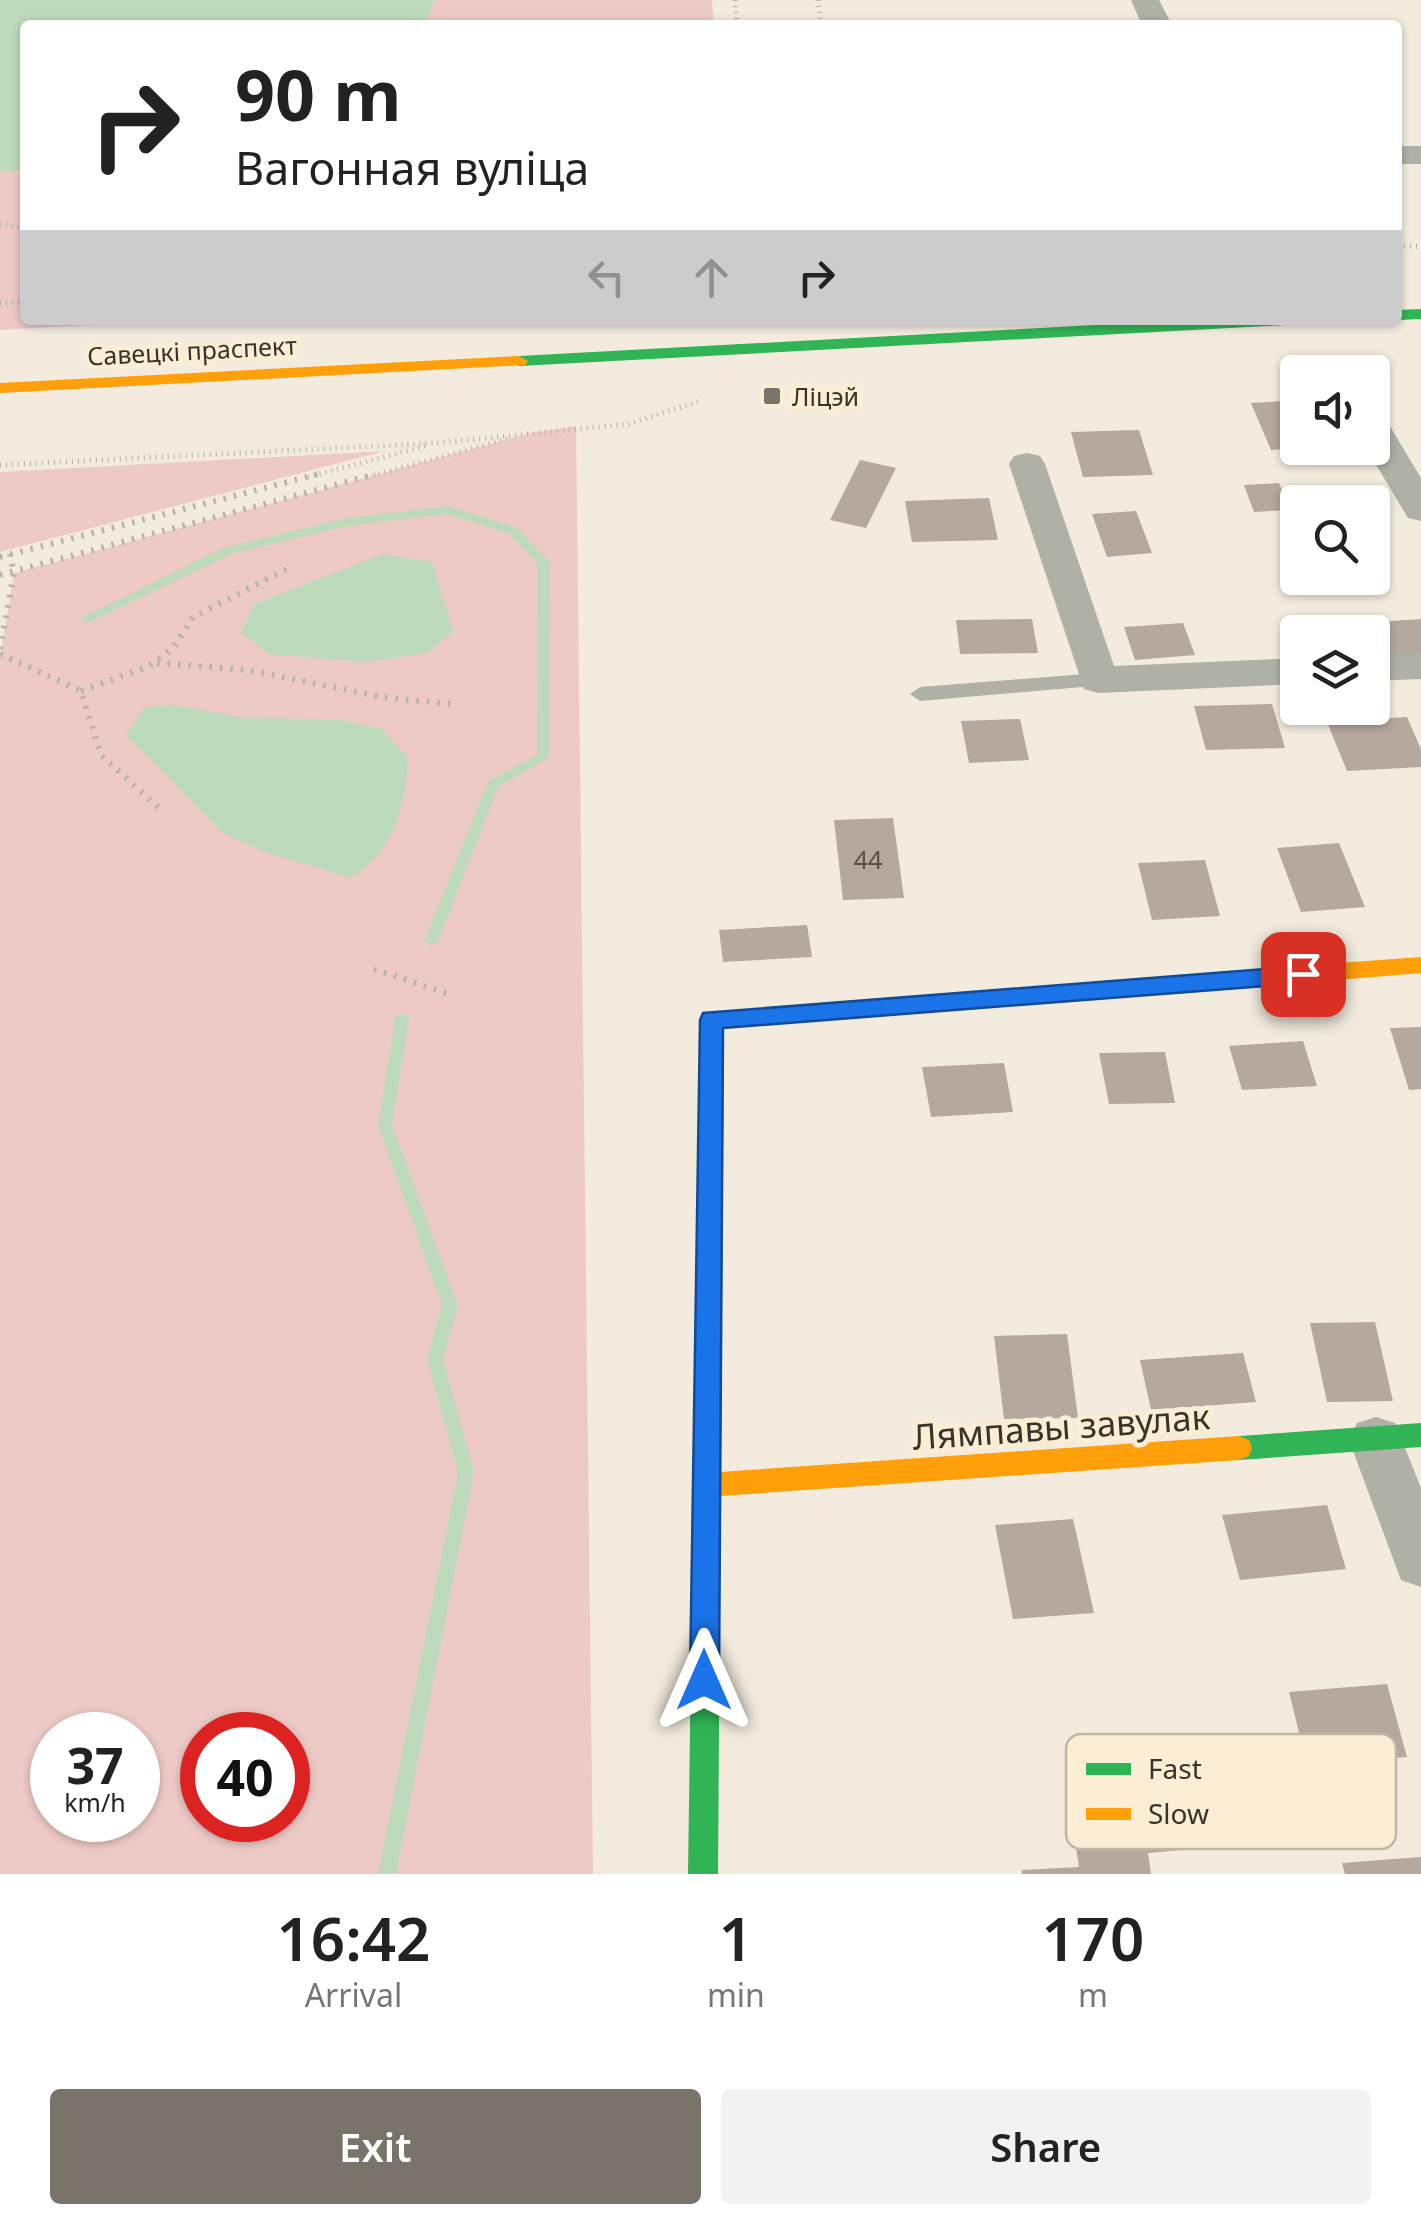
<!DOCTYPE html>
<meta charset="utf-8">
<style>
:root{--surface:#fff;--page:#f2f2f2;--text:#222;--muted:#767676;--accent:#7a7369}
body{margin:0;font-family:"Noto Sans",sans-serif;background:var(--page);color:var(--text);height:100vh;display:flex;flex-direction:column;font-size:38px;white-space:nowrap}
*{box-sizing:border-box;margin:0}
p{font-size:32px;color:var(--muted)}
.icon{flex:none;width:55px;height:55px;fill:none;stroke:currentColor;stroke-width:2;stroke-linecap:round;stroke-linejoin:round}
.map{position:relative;height:1874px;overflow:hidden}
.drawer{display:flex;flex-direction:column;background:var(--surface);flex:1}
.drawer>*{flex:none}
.hud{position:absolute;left:20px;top:20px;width:1382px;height:305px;border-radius:10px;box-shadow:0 2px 8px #0004;background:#fff;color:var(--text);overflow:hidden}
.controls{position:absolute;left:1280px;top:355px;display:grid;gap:20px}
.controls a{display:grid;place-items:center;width:110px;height:110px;border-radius:10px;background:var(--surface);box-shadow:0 2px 8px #0004;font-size:50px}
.speed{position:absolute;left:30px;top:1712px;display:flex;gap:20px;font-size:50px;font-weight:700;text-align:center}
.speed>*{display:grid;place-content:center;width:130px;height:130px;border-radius:50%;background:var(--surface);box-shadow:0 2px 8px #0004;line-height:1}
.speed small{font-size:25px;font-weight:400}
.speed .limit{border:15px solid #d22;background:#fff;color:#111}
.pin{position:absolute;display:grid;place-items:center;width:85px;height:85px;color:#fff;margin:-42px;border-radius:20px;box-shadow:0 5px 15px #0006}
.me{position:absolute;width:110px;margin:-55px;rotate:0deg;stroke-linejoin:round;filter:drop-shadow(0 0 8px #0008)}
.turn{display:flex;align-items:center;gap:35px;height:210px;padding:0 50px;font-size:45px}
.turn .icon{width:130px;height:130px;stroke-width:2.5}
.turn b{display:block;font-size:70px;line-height:85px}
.lanes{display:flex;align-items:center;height:95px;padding:0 50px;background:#0003;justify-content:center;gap:50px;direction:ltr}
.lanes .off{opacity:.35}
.eta{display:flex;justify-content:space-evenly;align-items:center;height:170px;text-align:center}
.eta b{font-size:60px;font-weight:600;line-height:70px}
.primary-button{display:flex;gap:20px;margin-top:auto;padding:20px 50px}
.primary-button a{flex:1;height:115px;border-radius:10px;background:var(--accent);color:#fff;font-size:40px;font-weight:600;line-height:115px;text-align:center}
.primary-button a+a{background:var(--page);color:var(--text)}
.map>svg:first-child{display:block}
</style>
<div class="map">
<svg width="1421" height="1874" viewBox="0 0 1421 1874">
<rect width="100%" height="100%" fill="#f3ebde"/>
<path fill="#eecac7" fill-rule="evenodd" d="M435,0H712L714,25H425Z
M25,170V320H181L0,330V171Z
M576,426L593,1874H0V658L14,573L530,433ZM52,1735H138V1820H52ZM202,1735H288V1820H202Z
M385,451L0,552V472Z"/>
<path fill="#bddbbc" d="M0,0H435L425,25H25V170L0,171Z
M383,554L432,562L453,631L427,653L365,662L269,654L241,633L254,604Z
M176,705L239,717L341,720L382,729L408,758C405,807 395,851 351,878L262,851L223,833L126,735L145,707Z"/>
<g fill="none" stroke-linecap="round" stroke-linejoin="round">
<path fill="#bddbbc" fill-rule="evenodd" d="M448,506L518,528L550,563L549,757L498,787L438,941L431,946L424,941L487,784L488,781L537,755L538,564L510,534L447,514L342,527L231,554L90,622L86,623L80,619L223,548L342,519Z
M402,1014L407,1015L409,1019L392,1125L458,1305L443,1359L474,1472L396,1874H378L458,1472L427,1359L442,1305L378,1125L395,1019L397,1015Z"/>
</g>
<path fill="#b5a89e" d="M1298,400V448L1271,450L1251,403Z
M1139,430L1153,475L1083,477L1071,432Z
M860,460L896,468L866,528L830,520Z
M1279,483L1290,510L1254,512L1244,485Z
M989,498L998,540L912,542L905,501Z
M1136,511L1152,553L1107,557L1092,514Z
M1032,619L1038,653L960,654L956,620Z
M1421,619V655L1372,658V632H1321L1319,626Z
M1183,623L1195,655L1135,660L1124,627Z
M1272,704L1285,748L1206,750L1194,706Z
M1407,717L1421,749V767L1347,771L1327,722Z
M1020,719L1029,760L969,763L961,721Z
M893,818L904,898L843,900L834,820Z
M1339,843L1365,907L1301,912L1277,848Z
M1205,860L1220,916L1152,920L1138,863Z
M807,925L812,957L723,962L719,930Z
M1421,1027V1089L1409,1090L1390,1028Z
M1303,1041L1317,1086L1242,1090L1229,1046Z
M1165,1052L1175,1103L1109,1104L1099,1053Z
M1004,1063L1013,1112L931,1117L922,1067Z
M1375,1322L1393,1401L1327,1402L1310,1323Z
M1067,1334L1078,1418L1004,1419L994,1336Z
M1243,1353L1256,1402L1151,1410L1140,1360Z
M1327,1505L1346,1569L1240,1580L1222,1515Z
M1073,1519L1094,1613L1013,1619L995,1525Z
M1387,1684L1407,1757L1307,1765L1289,1692Z
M1178,1779L1192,1849L1148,1853L1151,1874H1022V1870L1079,1867L1066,1786Z
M1421,1857V1874H1345L1342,1863Z"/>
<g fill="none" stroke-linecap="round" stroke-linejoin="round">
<path stroke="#b5b3ab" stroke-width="5" stroke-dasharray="1 5" stroke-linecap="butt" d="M735,0L737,25
M818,0L821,25
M0,224L25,229
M1398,246H1421
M0,303L25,302
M0,465L438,443L629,424L700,401
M308,477L425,446
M367,477L510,438"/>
<path stroke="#b5b3ab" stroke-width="6" stroke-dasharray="2.5 8" stroke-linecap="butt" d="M0,557L318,474
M0,575L376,474
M0,649L14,573L10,554
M0,654L81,691L101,755L159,808
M157,663L248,670L382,697L452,704
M81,691L147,667L173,648L193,617L287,569
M374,969L448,994"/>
<path fill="#afb0a6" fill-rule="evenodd" d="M1098,673L1105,675L1108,680L1105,685L920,701L910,694L920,687Z"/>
<path fill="#afb0a6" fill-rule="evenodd" d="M1131,0H1159L1172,25H1142Z
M1398,146H1421V164H1398Z
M1372,415L1385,418L1421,478V521L1408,518L1366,448H1372Z
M1027,453L1040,456L1045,464L1114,666L1298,658V684L1098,693L1084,689L1009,464L1014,456Z
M1421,653V679L1372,681V655Z
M1376,1417L1395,1423L1421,1488V1587L1401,1580L1349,1440L1357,1423Z"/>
<path fill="#30b455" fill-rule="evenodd" d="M1421,309V319L1398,320H1397L1398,310Z
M1189,320H1294L1285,325L519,366L510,361L519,356Z
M1230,971L1238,974L1241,980L1238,986L1230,989L724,1028L718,1874H688L700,1020L704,1014Z
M1421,1423V1447L1239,1460L1229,1456L1226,1448L1229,1440L1239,1436Z"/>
<path fill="#ff9f0a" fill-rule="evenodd" d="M519,356L528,361L525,365L0,393V383Z
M1421,957V973L1230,989L1222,986L1219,980L1222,974L1230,971Z
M1239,1436L1249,1440L1252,1448L1249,1456L1239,1460L706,1497L696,1494L692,1485L696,1476L706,1473Z"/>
</g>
<path fill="#1a73e8" stroke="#114b97" stroke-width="2.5" d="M1303,966L1314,974L1303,983L723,1028L719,1680L715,1689L704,1693L694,1689L690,1680L700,1020L703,1013Z"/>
<rect fill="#7a7369" stroke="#fcedd5" stroke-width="4" x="762" y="386" width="20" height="20" rx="5"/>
<g text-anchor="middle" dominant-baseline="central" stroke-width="10" stroke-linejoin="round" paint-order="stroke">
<g font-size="25" fill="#39332a" stroke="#fcedd5">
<text transform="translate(192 350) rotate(-3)">Савецкі праспект</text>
</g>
<g font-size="25" fill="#39332a" stroke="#fcedd5" text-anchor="start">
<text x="792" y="396">Ліцэй</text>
</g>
<g font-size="25" fill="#585047">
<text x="868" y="859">44</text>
</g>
<g font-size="35" fill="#39332a" stroke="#fcedd5">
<text transform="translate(1061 1426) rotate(-4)">Лямпавы завулак</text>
</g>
</g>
<rect x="1066" y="1734" width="330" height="115" rx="15" fill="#fcedd5" stroke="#c2b5a2" stroke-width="2.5"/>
<rect x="1086" y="1763" width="45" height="12" fill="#30b455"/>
<rect x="1086" y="1808" width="45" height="12" fill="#ff9f0a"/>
<g font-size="28" fill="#39332a">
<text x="1148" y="1779">Fast</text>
<text x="1148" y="1824">Slow</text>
</g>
</svg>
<div class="controls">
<a><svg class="icon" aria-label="sound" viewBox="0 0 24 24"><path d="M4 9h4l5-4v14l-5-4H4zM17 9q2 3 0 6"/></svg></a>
<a><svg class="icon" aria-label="search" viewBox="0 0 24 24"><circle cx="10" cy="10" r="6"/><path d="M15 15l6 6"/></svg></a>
<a><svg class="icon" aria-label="layers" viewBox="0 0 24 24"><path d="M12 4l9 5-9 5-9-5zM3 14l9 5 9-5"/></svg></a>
</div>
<div class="speed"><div>37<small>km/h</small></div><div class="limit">40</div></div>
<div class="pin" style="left:1303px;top:974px;background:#d93025"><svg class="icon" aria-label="arrive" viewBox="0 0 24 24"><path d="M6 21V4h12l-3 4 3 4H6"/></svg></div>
<svg class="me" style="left:704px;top:1680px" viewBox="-20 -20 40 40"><path d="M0-17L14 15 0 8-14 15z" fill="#1a73e8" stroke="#fff" stroke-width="4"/></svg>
<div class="hud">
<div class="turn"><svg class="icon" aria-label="right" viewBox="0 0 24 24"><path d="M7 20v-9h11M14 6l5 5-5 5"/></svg><div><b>90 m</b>Вагонная вуліца</div></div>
<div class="lanes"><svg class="icon off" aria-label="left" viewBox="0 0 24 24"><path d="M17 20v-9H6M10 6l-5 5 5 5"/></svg><svg class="icon off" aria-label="ahead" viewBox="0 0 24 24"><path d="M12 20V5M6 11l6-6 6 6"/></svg><svg class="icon" aria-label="right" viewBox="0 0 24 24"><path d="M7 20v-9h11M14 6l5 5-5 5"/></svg></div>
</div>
</div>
<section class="drawer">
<div class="eta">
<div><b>16:42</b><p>Arrival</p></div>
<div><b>1</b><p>min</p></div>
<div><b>170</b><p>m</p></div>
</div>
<div class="primary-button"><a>Exit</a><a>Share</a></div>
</section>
